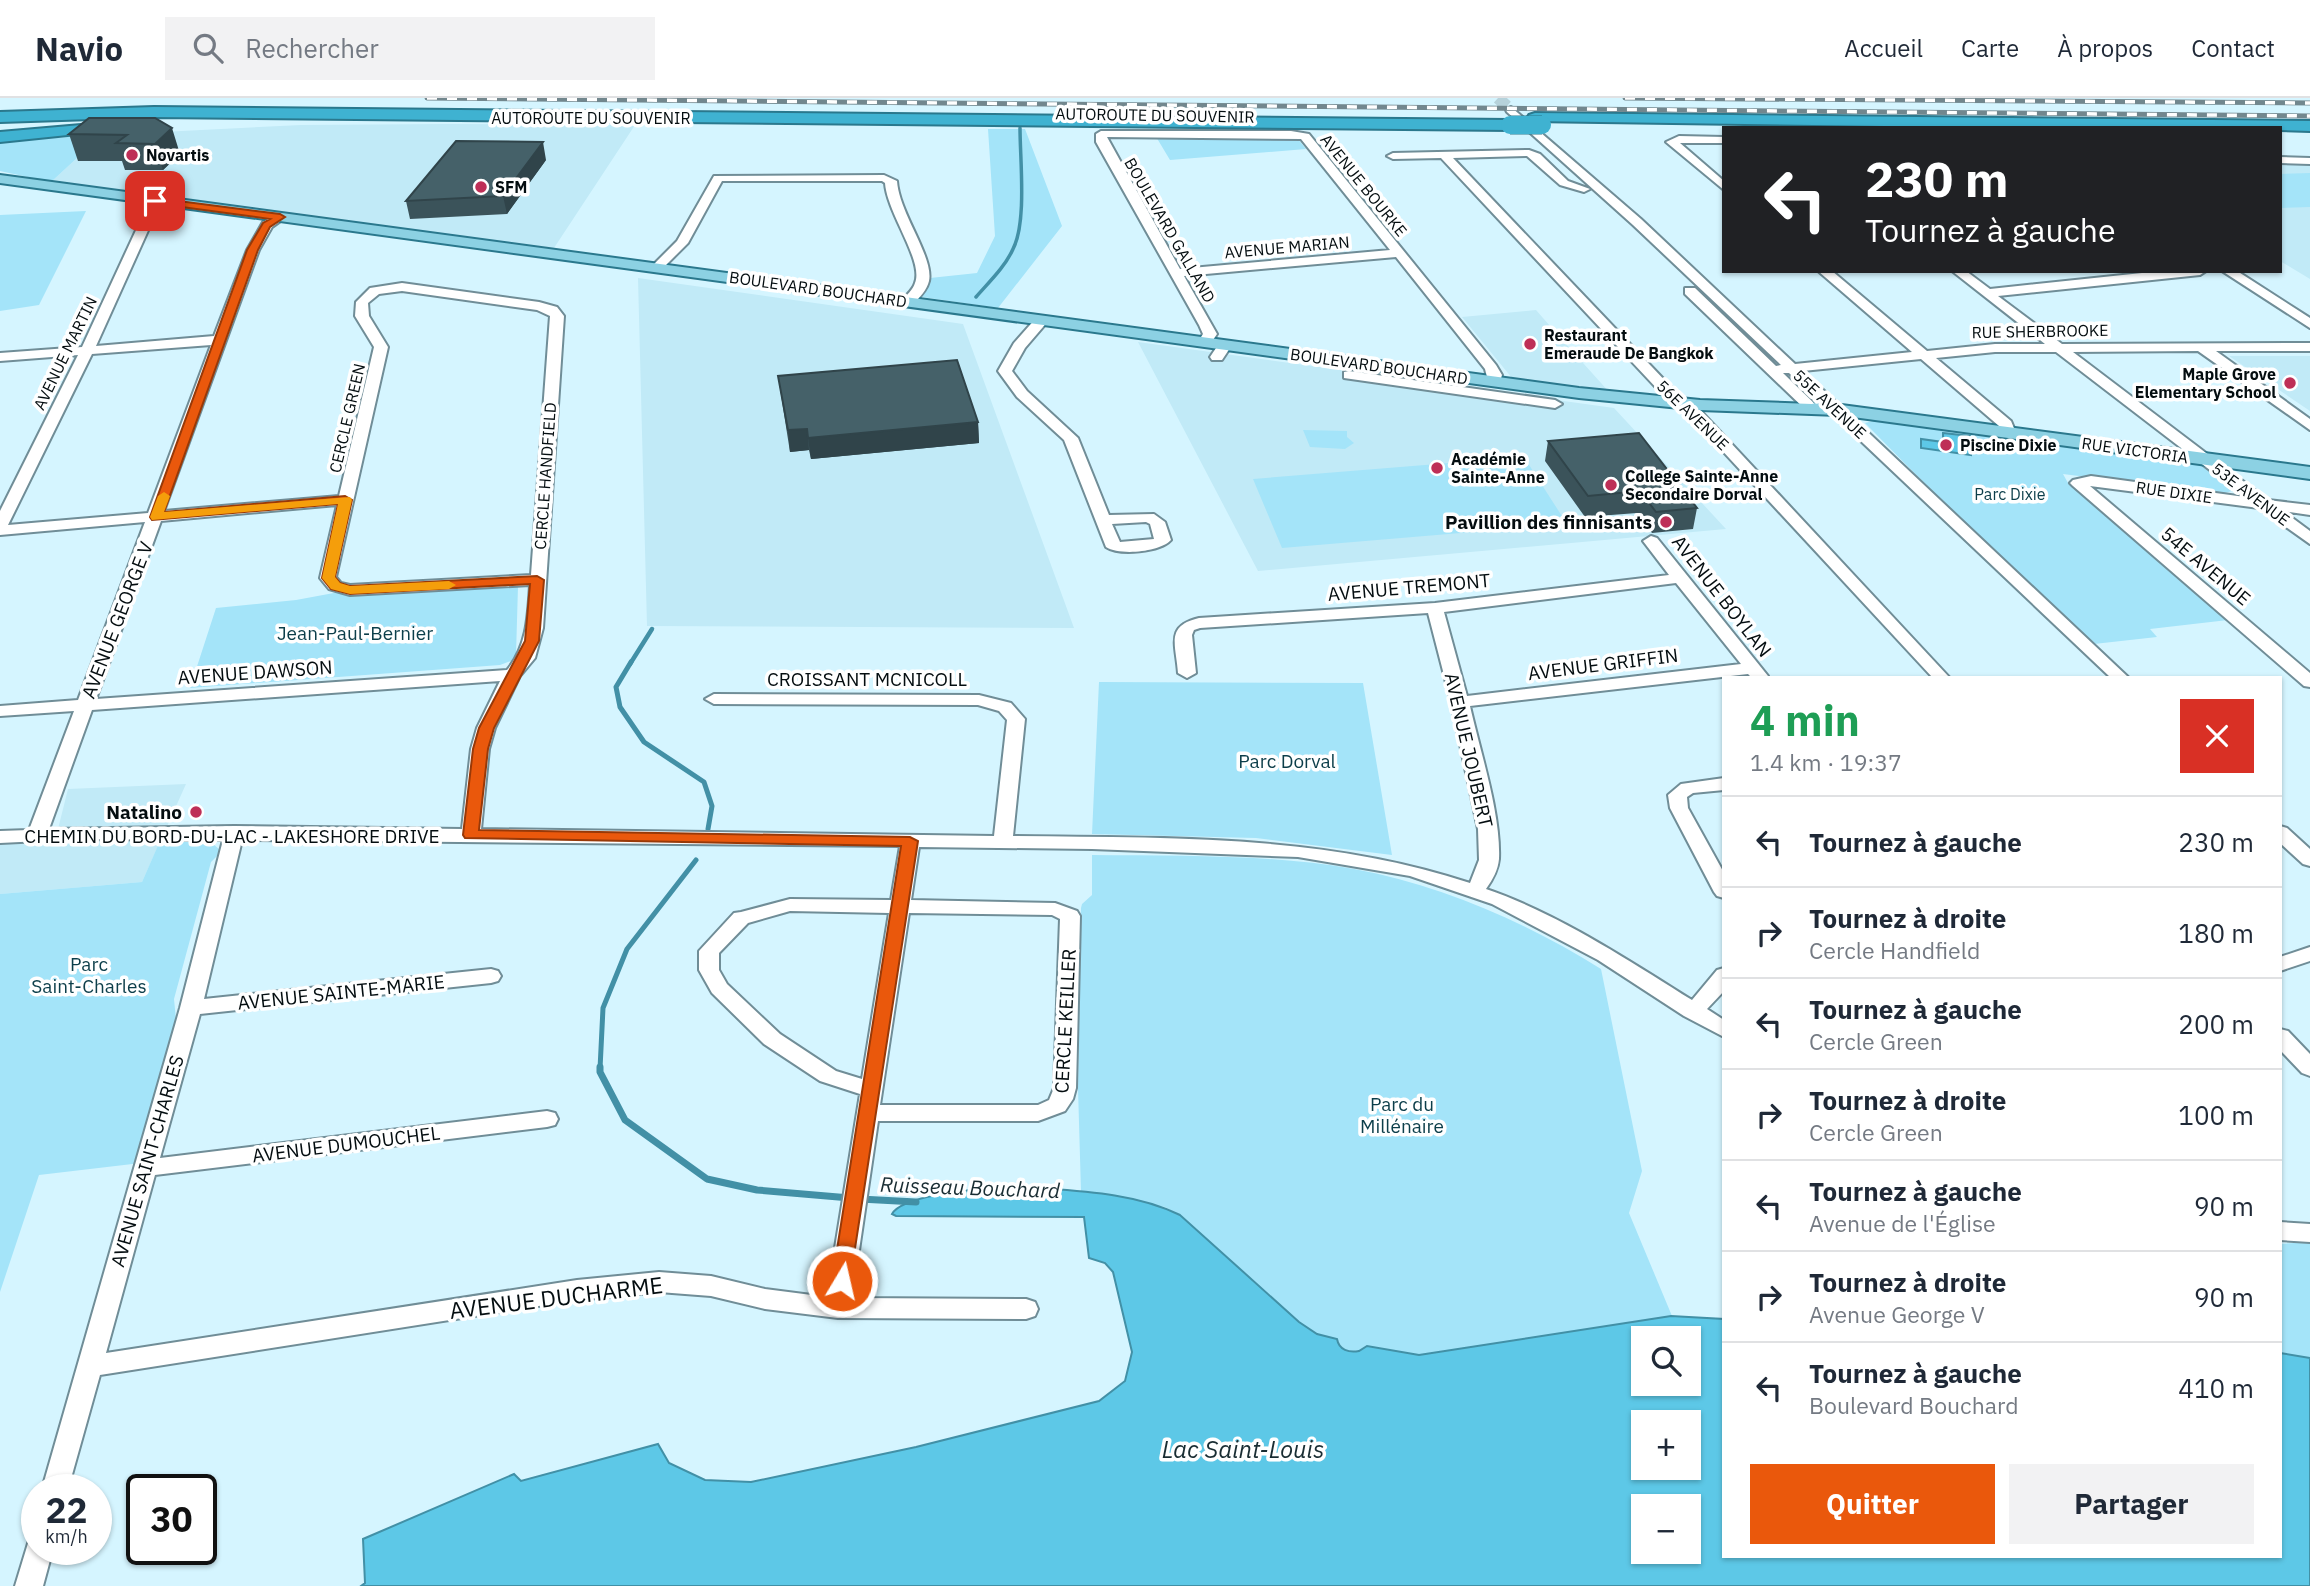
<!DOCTYPE html>
<html lang="fr">
<meta charset="utf-8">
<style>
:root{--surface:#fff;--page:#f2f2f3;--text:#1f2937;--muted:#747a83;--line:#e0e1e3;--accent:#ea580c}
body{margin:0;font-family:"IBM Plex Sans",sans-serif;background:var(--page);color:var(--text);height:100vh;display:flex;flex-direction:column;font-size:26px;white-space:nowrap}
*{box-sizing:border-box;margin:0}
p{font-size:23px;color:var(--muted)}
.icon{flex:none;width:38px;height:38px;fill:none;stroke:currentColor;stroke-width:2;stroke-linecap:round;stroke-linejoin:round}
.map{position:relative;flex:1;overflow:hidden}
.panel{position:absolute;left:1722px;top:578px;width:560px;height:882px;display:flex;flex-direction:column;background:var(--surface);border-radius:0px;box-shadow:0 2px 5px #0004}
.panel>*{flex:none}
.guide{position:absolute;left:1722px;top:28px;width:560px;height:147px;border-radius:0px;box-shadow:0 2px 5px #0004;background:#202124;color:#fff;overflow:hidden}
.fabs{position:absolute;left:1631px;top:1228px;display:grid;gap:14px}
.fabs a{display:grid;place-items:center;width:70px;height:70px;border-radius:0px;background:var(--surface);box-shadow:0 2px 5px #0004;font-size:35px}
.speed{position:absolute;left:21px;top:1376px;display:flex;gap:14px;font-size:35px;font-weight:700;text-align:center}
.speed>*{display:grid;place-content:center;width:91px;height:91px;border-radius:50%;background:var(--surface);box-shadow:0 2px 5px #0004;line-height:1}
.speed small{font-size:18px;font-weight:400}
.speed .limit{border:4px solid #111;border-radius:10px;background:#fff;color:#111}
.pin{position:absolute;display:grid;place-items:center;width:60px;height:60px;color:#fff;margin:-30px;border-radius:14px;box-shadow:0 4px 10px #0006}
.me{position:absolute;width:77px;margin:-38px;rotate:9deg;stroke-linejoin:round;filter:drop-shadow(0 0 5px #0008)}
.turn{display:flex;align-items:center;gap:24px;height:147px;padding:0 28px;font-size:32px}
.turn .icon{width:91px;height:91px;stroke-width:2.5}
.turn b{display:block;font-size:49px;line-height:60px}
.round{display:grid;place-items:center;flex:none;width:74px;height:74px;border-radius:0px;background:var(--page)}
.overview{display:flex;align-items:center;justify-content:space-between;height:119px;padding:0 28px}
h1{font-size:42px;font-weight:800;line-height:52px;color:#1e9e55}
.cta{display:flex;gap:14px;margin-top:auto;padding:14px 28px}
.cta a{flex:1;height:80px;border-radius:0px;background:var(--accent);color:#fff;font-size:28px;font-weight:800;line-height:80px;text-align:center}
.cta a+a{background:var(--page);color:var(--text)}
ul{padding:0;list-style:none}
li{display:flex;align-items:center;gap:21px;height:91px;padding:0 28px;border-top:2px solid var(--line)}
li div{flex:1}
li b{display:block;font-size:26px}
li em{font-style:normal}
header{display:flex;align-items:center;gap:42px;box-sizing:border-box;height:98px;padding:0 35px;background:var(--surface);border-bottom:2px solid var(--line)}
header strong{font-size:33px}
nav{display:flex;gap:38px;margin-inline-start:auto;font-size:24px}
.search{width:490px;height:63px;background:var(--page);display:flex;align-items:center;gap:18px;box-sizing:border-box;padding:0 24px;border-radius:0px;color:var(--muted);font-size:26px}
.map>svg:first-child{display:block}
</style>
<header>
<strong>Navio</strong>
<div class="search"><svg class="icon" aria-label="search" viewBox="0 0 24 24"><circle cx="10" cy="10" r="6"/><path d="M15 15l6 6"/></svg>Rechercher</div>
<nav><a>Accueil</a><a>Carte</a><a>À propos</a><a>Contact</a></nav>
</header>
<div class="map">
<svg width="2310" height="1488" viewBox="0 0 2310 1488">
<rect width="100%" height="100%" fill="#d5f5ff"/>
<path fill="#c1eaf7" d="M301,27L446,26L635,27L554,150L51,84L102,37Z
M2280,66H2310V181L2280,163Z
M638,180L963,226L1074,530L647,528Z
M1536,212L1557,236L1610,295L1512,280L1462,219Z
M1138,244L1614,310L1726,431L1258,473Z
M2229,258H2310V313Z
M186,686L142,784L0,796V737L58,731L68,691Z"/>
<path fill="#a4e4f9" d="M988,31H1025L1062,128L998,210L922,199L930,180L977,175L995,138Z
M102,37L51,84L0,73V43Z
M1155,37L1298,41L1306,51L1170,62Z
M2310,75V109L2280,110V76Z
M86,113L39,207L0,213V117Z
M1873,323L2200,366L2232,393L2221,396L2063,376L2068,385L2228,522L2150,531L2157,539L2094,546L1935,399L1937,398L1865,325Z
M1303,332L1347,333V339L1354,345L1345,351L1310,349Z
M1524,359L1567,426L1282,450L1253,381Z
M518,488L516,557L511,563L500,567L190,590L216,510L296,502L350,492Z
M1099,584L1363,585L1392,757L1256,740L1092,736Z
M160,743L212,745L220,752L218,757L211,764L174,901L177,932L141,1065L39,1077L0,1194V796L142,784Z
M1092,757C1179,758 1268,756 1354,771C1442,787 1525,824 1601,871L1642,1073L1629,1115L1672,1218L1419,1257L1367,1248C1357,1258 1342,1254 1337,1241L1317,1236L1299,1224L1180,1117L1165,1109L1081,1094L1078,990L1081,810L1082,806L1092,797Z
M2310,1144V1260L2280,1255V1146Z"/>
<path fill="#5dc8e7" stroke="#4290a6" stroke-width="2" fill-rule="evenodd" d="M1943,335L1970,338L1971,357L1921,350V341L1943,344Z
M1012,1088C1066,1093 1130,1092 1180,1117L1299,1224L1317,1236L1337,1241C1339,1252 1349,1255 1359,1253L1367,1248L1419,1257L1671,1218L1724,1221V1458H2280V1255L2310,1260V1488H361L365,1485L363,1441L514,1376L521,1383L658,1346L669,1365L705,1382L751,1384L916,1349L1099,1303L1125,1283L1132,1254L1113,1174L1105,1165L1089,1160L1084,1119L896,1118L892,1116C904,1095 987,1091 1012,1088ZM1643,1241H1689V1286H1643ZM1643,1325H1689V1370H1643ZM1643,1409H1689V1454H1643Z"/>
<g fill="none" stroke-linecap="round" stroke-linejoin="round">
<path stroke="#4290a6" stroke-width="3.5" d="M976,199C989,184 1005,169 1013,151C1027,124 1020,62 1020,30"/>
<path stroke="#4290a6" stroke-width="4.5" d="M630,566L652,531"/>
<path stroke="#4290a6" stroke-width="5" d="M631,564L616,589L620,609L644,644L704,684L712,708L708,731
M600,971L603,910L627,851L696,762"/>
<path stroke="#4290a6" stroke-width="7" d="M600,969V974L625,1022L707,1081L757,1092L850,1100
M860,1101L916,1104"/>
<path stroke="#b6d2db" stroke-width="12" stroke-dasharray="12 6" stroke-linecap="butt" d="M1498,0L1511,12"/>
<g stroke="#708d97" stroke-width="4">
<path id="minor" d="M1511,9L1641,121L1795,266L1912,254L1818,173H1832L1927,253L1995,246H2045L1952,173H1966L1990,191L2161,173H2206L2200,177L1998,198L2062,246L2310,245V253H2216L2310,321V332L2198,253L2073,254L2268,402L2310,407V417L2283,413L2310,433V446L2259,410L2090,388L2310,575V589L2304,588L2073,388L2070,385L2073,382L2091,378L2245,399L2056,254H1995L1936,260L2011,323L2016,335L2009,339L2004,338L1999,328L1921,261L1803,273L2128,579H2110L1789,275H1783L1820,311L1813,315L1808,314L1685,196V190H1695L1776,268L1781,267L1633,127L1507,14L1506,12Z
M1291,33L1309,36L1496,267L1502,277L1499,287H1489L1485,271L1396,159L1184,178L1217,236L1209,248H1199L1197,245L1203,236L1199,227L1096,44V36L1101,33ZM1107,39L1301,41L1390,152L1180,171Z
M1679,38L1724,39V45H1680L1724,83V92L1666,44Z
M1529,52L1540,56L1568,83L1590,91L1584,94L1560,87L1527,58L1453,60L1672,290L1702,314L1949,579H1932L1692,320L1662,296L1441,60L1393,61L1387,58L1393,55Z
M2280,59L2310,60V66L2280,65Z
M884,77L897,83C899,115 934,159 929,183C927,192 919,200 913,206H903L902,203C906,197 913,192 915,185C924,163 887,115 885,85L882,83H722L688,145L660,173L656,174L650,170L677,143L714,78Z
M163,102L173,104L155,117L96,248L214,238L247,152L263,124L276,116L286,119L272,129L259,152L164,413L339,398L374,249L355,218L356,204L370,190L402,185L539,204L557,209L564,218L543,530L535,560L520,578L495,630L489,651L481,731L994,738L1007,622L999,613L978,607L714,606L705,601L714,596L979,597L1011,605L1025,621L1013,738C1166,740 1324,736 1470,785L1479,762L1478,731L1451,604L1428,515L1200,530L1194,532L1192,537L1196,575L1187,580L1178,575C1176,546 1165,528 1199,520L1435,505L1669,477L1643,443L1651,438L1657,440L1768,578L1751,579L1748,576L1470,608C1480,653 1501,716 1499,761C1498,772 1493,781 1486,791C1557,815 1628,862 1692,902L1717,872L1724,870V893L1707,911L1724,922V939L1684,918L1598,862L1492,806L1410,778L1298,759L1092,751L919,749L911,802L1055,805L1077,813L1080,818L1076,990L1073,1001L1065,1013L1038,1023H878L852,1200L1026,1201L1035,1204L1038,1211L1035,1218L1026,1221L838,1220L765,1211L711,1198L659,1194L577,1202L100,1277L68,1391H42L180,910L223,742L81,741L0,745V733L29,732L74,613L0,618V608L78,602L145,424L0,437V413L78,257L0,263V255L82,249L144,115ZM402,193L537,212L550,218L531,477L350,487L341,485L336,479L388,249L369,218L368,205L379,196ZM211,247L148,415L8,427L92,256ZM337,407L320,480L329,491L350,497L530,487C528,518 527,548 507,572L96,601L161,423ZM1676,485L1741,566L1467,598L1444,514ZM500,583L477,630L471,651L462,731L234,728L49,731L92,612ZM242,742L900,748L891,802L790,801L741,814L734,815L699,853V872L712,895L764,946L820,983L860,996L827,1199L765,1191L711,1178L659,1174L577,1182L106,1255L155,1077L547,1029L555,1027L558,1021L555,1015L547,1013L160,1060L200,916L491,885L498,883L501,878L498,873L491,871L204,901ZM790,813L889,815L862,981L836,973L780,936L727,886L719,872V855L748,825ZM909,815L1052,817L1060,821L1054,990L1049,1002L1038,1007H880Z
M2222,173H2237L2310,220V230Z
M1042,218L1049,222L1025,250L1012,273L1027,293L1078,340L1109,417L1154,416L1165,424L1171,442C1160,454 1120,458 1106,449L1064,342L1017,299L998,273L1014,245L1037,219ZM1146,424L1150,426L1154,441L1120,444L1112,426Z
M1225,243L1232,247L1222,262H1212L1210,259L1220,244Z
M1349,273L1555,302L1562,306L1555,310L1344,280V274Z
M1724,680V692L1693,695L1687,699L1688,710L1724,775V800L1717,798L1714,794L1670,710L1668,697L1681,686Z
M2280,728L2287,730L2310,751V768L2303,766L2280,745Z
M2310,849V863L2280,873V859Z
M2280,931L2288,933L2310,956V978L2302,975L2280,952Z
M2280,1124L2310,1126V1144L2280,1142Z
M37,1440V1451H53L43,1488H15L29,1442Z"/>
</g>
<g stroke="#2a788d" stroke-width="4">
<path id="major" d="M0,77L1579,290L1700,302L1812,306L1819,304L2310,369V381L1838,317L1700,312L1579,300L0,85Z"/>
</g>
<g stroke="#2a788d" stroke-width="4">
<path id="highway" d="M154,9L1510,22L1518,27L1510,32L154,19L0,24V14Z
M1535,15L2310,23V33L2280,32V30H2024L1529,23L1527,20L1529,17Z
M81,27L89,32L87,35L0,44V34Z"/>
</g>
<use href="#minor" fill="#fff" fill-rule="evenodd"/>
<use href="#major" fill="#8cd1e3" fill-rule="evenodd"/>
<use href="#highway" fill="#3fb2d1" fill-rule="evenodd"/>
<g stroke="#72878e" stroke-width="5">
<path id="rail" d="M427,0L2310,18
M1625,0L2310,5"/>
</g>
<use href="#rail" stroke="#fff" stroke-width="3.5" stroke-dasharray="10" stroke-linecap="butt"/>
<g stroke="#2a788d" stroke-width="19" stroke-linecap="butt">
<path id="highway-bridge" d="M1510,27H1542"/>
</g>
<use href="#highway-bridge" stroke="#3fb2d1" stroke-width="18"/>
</g>
<path fill="#3b535a" d="M155,20L180,56L163,72H125L122,63H78L69,36Z
M546,62L507,116L410,121L406,103Z
M778,278L978,324L979,345L811,361L809,352L790,354Z
M1548,343L1697,410L1693,431L1652,435L1637,415L1585,419L1545,363Z"/>
<path fill="#30444a" d="M172,30L180,56L163,72L155,46Z
M543,44L546,62L507,116L503,98Z
M978,324L979,345L811,361L808,340Z
M807,331L809,352L790,354L788,332Z"/>
<path fill="#456169" stroke="#30444a" stroke-width="2" d="M89,20H155L172,30L155,46L116,45L127,37L69,36Z
M456,43L543,44L503,98L406,103Z
M957,262L978,324L808,340L807,331L788,332L778,278Z
M1639,335L1697,410L1656,414L1640,393L1588,398L1548,343Z"/>
<path fill="#ea580c" stroke="#983908" stroke-width="2" d="M155,100L280,116L285,119L270,129L258,152L164,414L345,398L352,402L335,479L340,485L350,488L537,478L544,482L539,543L494,630L488,651L479,732L910,739L918,743L849,1189L842,1191L835,1189L832,1183L901,748L465,740L463,737L473,651L479,630L525,543L530,486L350,496L331,491L322,480L338,406L152,422L150,419L247,152L263,125L270,121L152,105L151,103Z"/>
<path fill="#f59e0b" d="M164,394L170,398L164,414L350,399L352,402L335,479L340,485L350,488L449,483L456,487L449,491L350,496L331,491L322,480L338,406L152,422L150,419L158,398Z"/>
<g fill="#be2f57" stroke="#fff" stroke-width="2.5">
<circle cx="132" cy="57" r="7"/>
<circle cx="481" cy="89" r="7"/>
<circle cx="1530" cy="246" r="7"/>
<circle cx="2290" cy="285" r="7"/>
<circle cx="1946" cy="347" r="7"/>
<circle cx="1437" cy="370" r="7"/>
<circle cx="1611" cy="387" r="7"/>
<circle cx="1666" cy="424" r="7"/>
<circle cx="196" cy="714" r="7"/>
</g>
<g text-anchor="middle" dominant-baseline="central" stroke-width="7" stroke-linejoin="round" paint-order="stroke">
<g font-size="16" fill="#040d10" stroke="#fff">
<text transform="translate(1155 17) rotate(1)">AUTOROUTE DU SOUVENIR</text>
<text x="591" y="20">AUTOROUTE DU SOUVENIR</text>
<text transform="translate(1364 87) rotate(51)">AVENUE BOURKE</text>
<text transform="translate(1170 132) rotate(60)">BOULEVARD GALLAND</text>
<text transform="translate(1287 149) rotate(-5)">AVENUE MARIAN</text>
<text transform="translate(818 191) rotate(8)">BOULEVARD BOUCHARD</text>
<text transform="translate(2040 233) rotate(-1)">RUE SHERBROOKE</text>
<text transform="translate(65 255) rotate(-64)">AVENUE MARTIN</text>
<text transform="translate(1379 268) rotate(8)">BOULEVARD BOUCHARD</text>
<text transform="translate(1830 306) rotate(43)">55E AVENUE</text>
<text transform="translate(1693 317) rotate(44)">56E AVENUE</text>
<text transform="translate(347 320) rotate(-77)">CERCLE GREEN</text>
<text transform="translate(2135 352) rotate(8)">RUE VICTORIA</text>
<text transform="translate(545 378) rotate(-86)">CERCLE HANDFIELD</text>
<text transform="translate(2174 394) rotate(8)">RUE DIXIE</text>
<text transform="translate(2251 396) rotate(37)">53E AVENUE</text>
</g>
<g font-size="16" font-weight="bold" fill="#040d10" stroke="#fff" text-anchor="start">
<text x="146" y="57">Novartis</text>
<text x="495" y="89">SFM</text>
<text x="1544" y="237">Restaurant<tspan x="1544" dy="18">Emeraude De Bangkok</tspan></text>
<text x="2276" y="276" text-anchor="end">Maple Grove<tspan x="2276" dy="18">Elementary School</tspan></text>
<text x="1960" y="347">Piscine Dixie</text>
<text x="1451" y="361">Académie<tspan x="1451" dy="18">Sainte-Anne</tspan></text>
<text x="1625" y="378">College Sainte-Anne<tspan x="1625" dy="18">Secondaire Dorval</tspan></text>
</g>
<g font-size="16" fill="#0c3e4a" stroke="#fff">
<text x="2010" y="396">Parc Dixie</text>
</g>
<g font-size="19" font-weight="bold" fill="#040d10" stroke="#fff" text-anchor="end">
<text x="1652" y="424">Pavillion des finnisants</text>
<text x="182" y="714">Natalino</text>
</g>
<g font-size="19" fill="#040d10" stroke="#fff">
<text transform="translate(2206 468) rotate(40)">54E AVENUE</text>
<text transform="translate(1409 489) rotate(-5)">AVENUE TREMONT</text>
<text transform="translate(1722 498) rotate(52)">AVENUE BOYLAN</text>
<text transform="translate(117 522) rotate(-69)">AVENUE GEORGE V</text>
<text transform="translate(1603 566) rotate(-7)">AVENUE GRIFFIN</text>
<text transform="translate(255 574) rotate(-4)">AVENUE DAWSON</text>
<text x="867" y="581">CROISSANT MCNICOLL</text>
<text transform="translate(1469 652) rotate(77)">AVENUE JOUBERT</text>
<text x="232" y="738">CHEMIN DU BORD-DU-LAC - LAKESHORE DRIVE</text>
<text transform="translate(341 894) rotate(-6)">AVENUE SAINTE-MARIE</text>
<text transform="translate(1065 923) rotate(-87)">CERCLE KEILLER</text>
<text transform="translate(346 1046) rotate(-7)">AVENUE DUMOUCHEL</text>
<text transform="translate(147 1063) rotate(-74)">AVENUE SAINT-CHARLES</text>
</g>
<g font-size="19" fill="#0c3e4a" stroke="#fff">
<text x="355" y="535">Jean-Paul-Bernier</text>
<text x="1287" y="663">Parc Dorval</text>
<text x="89" y="866">Parc<tspan x="89" dy="22">Saint-Charles</tspan></text>
<text x="1402" y="1006">Parc du<tspan x="1402" dy="22">Millénaire</tspan></text>
</g>
<g font-size="21" font-style="italic" fill="#192d33" stroke="#fff">
<text transform="translate(970 1089) rotate(2)">Ruisseau Bouchard</text>
</g>
<g font-size="23" fill="#040d10" stroke="#fff">
<text transform="translate(556 1199) rotate(-7)">AVENUE DUCHARME</text>
</g>
<g font-size="24" font-style="italic" fill="#192d33" stroke="#fff">
<text x="1243" y="1351">Lac Saint-Louis</text>
</g>
</g>
</svg>
<div class="fabs">
<a><svg class="icon" aria-label="search" viewBox="0 0 24 24"><circle cx="10" cy="10" r="6"/><path d="M15 15l6 6"/></svg></a>
<a>+</a>
<a>−</a>
</div>
<div class="speed"><div>22<small>km/h</small></div><div class="limit">30</div></div>
<div class="pin" style="left:155px;top:103px;background:#d93025"><svg class="icon" aria-label="arrive" viewBox="0 0 24 24"><path d="M6 21V4h12l-3 4 3 4H6"/></svg></div>
<svg class="me" style="left:842px;top:1183px" viewBox="-20 -20 40 40"><circle r="17" fill="#ea580c" stroke="#fff" stroke-width="3"/><path d="M0-11L8 9 0 5-8 9z" fill="#fff"/></svg>
<div class="guide">
<div class="turn"><svg class="icon" aria-label="left" viewBox="0 0 24 24"><path d="M17 20v-9H6M10 6l-5 5 5 5"/></svg><div><b>230 m</b>Tournez à gauche</div></div>
</div>
<section class="panel">
<div class="overview"><div><h1>4 min</h1><p>1.4 km · 19:37</p></div><a class="round" style="background:#d93025;color:#fff"><svg class="icon" aria-label="close" viewBox="0 0 24 24"><path d="M6 6l12 12M18 6L6 18"/></svg></a></div>
<ul>
<li><svg class="icon" aria-label="left" viewBox="0 0 24 24"><path d="M17 20v-9H6M10 6l-5 5 5 5"/></svg><div><b>Tournez à gauche</b></div><em>230 m</em></li>
<li><svg class="icon" aria-label="right" viewBox="0 0 24 24"><path d="M7 20v-9h11M14 6l5 5-5 5"/></svg><div><b>Tournez à droite</b><p>Cercle Handfield</p></div><em>180 m</em></li>
<li><svg class="icon" aria-label="left" viewBox="0 0 24 24"><path d="M17 20v-9H6M10 6l-5 5 5 5"/></svg><div><b>Tournez à gauche</b><p>Cercle Green</p></div><em>200 m</em></li>
<li><svg class="icon" aria-label="right" viewBox="0 0 24 24"><path d="M7 20v-9h11M14 6l5 5-5 5"/></svg><div><b>Tournez à droite</b><p>Cercle Green</p></div><em>100 m</em></li>
<li><svg class="icon" aria-label="left" viewBox="0 0 24 24"><path d="M17 20v-9H6M10 6l-5 5 5 5"/></svg><div><b>Tournez à gauche</b><p>Avenue de l'Église</p></div><em>90 m</em></li>
<li><svg class="icon" aria-label="right" viewBox="0 0 24 24"><path d="M7 20v-9h11M14 6l5 5-5 5"/></svg><div><b>Tournez à droite</b><p>Avenue George V</p></div><em>90 m</em></li>
<li><svg class="icon" aria-label="left" viewBox="0 0 24 24"><path d="M17 20v-9H6M10 6l-5 5 5 5"/></svg><div><b>Tournez à gauche</b><p>Boulevard Bouchard</p></div><em>410 m</em></li>
</ul>
<div class="cta"><a>Quitter</a><a>Partager</a></div>
</section>
</div>
